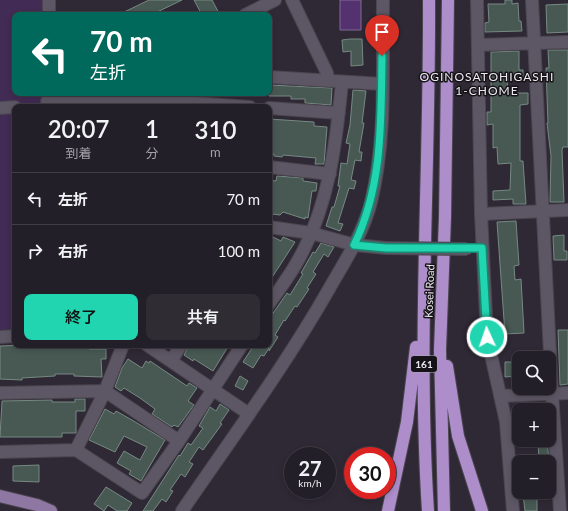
<!DOCTYPE html>
<html lang="ja">
<meta charset="utf-8">
<style>
:root{--surface:#231f28;--page:#2f2c34;--text:#f1f3f6;--muted:#a3a2a8;--line:#403d45;--accent:#20d5b0}
body{margin:0;font-family:Lato,"Noto Sans JP",sans-serif;background:var(--page);color:var(--text);height:100vh;display:flex;flex-direction:column;font-size:15px;white-space:nowrap}
*{box-sizing:border-box;margin:0}
p{font-size:13px;color:var(--muted)}
.icon{flex:none;width:22px;height:22px;fill:none;stroke:currentColor;stroke-width:2;stroke-linecap:round;stroke-linejoin:round}
.map{position:relative;flex:1;overflow:hidden}
.side{position:absolute;left:12px;top:104px;width:260px;height:244px;display:flex;flex-direction:column;background:var(--surface);border-radius:8px;box-shadow:0 2px 6px #0003,0 0 0 1px var(--line)}
.side>*{flex:none}
.guide{position:absolute;left:12px;top:12px;width:260px;height:84px;border-radius:8px;box-shadow:0 2px 6px #0003,0 0 0 1px var(--line);background:#00695c;color:#fff;overflow:hidden}
.tools{position:absolute;left:512px;top:351px;display:grid;gap:8px}
.tools a{display:grid;place-items:center;width:44px;height:44px;border-radius:8px;background:var(--surface);box-shadow:0 2px 6px #0003,0 0 0 1px var(--line);font-size:20px}
.speed{position:absolute;left:284px;top:447px;display:flex;gap:8px;font-size:20px;font-weight:700;text-align:center}
.speed>*{display:grid;place-content:center;width:52px;height:52px;border-radius:50%;background:var(--surface);box-shadow:0 2px 6px #0003,0 0 0 1px var(--line);line-height:1}
.speed small{font-size:10px;font-weight:400}
.speed .limit{border:6px solid #d22;background:#fff;color:#111}
.pin{position:absolute;display:grid;place-items:center;width:34px;height:34px;color:#fff;margin:-41px -17px;border-radius:50% 50% 50% 0;rotate:-45deg;box-shadow:0 0 4px #0007}
.pin .icon{rotate:45deg}
.me{position:absolute;width:44px;margin:-22px;rotate:357deg;stroke-linejoin:round;filter:drop-shadow(0 0 3px #0008)}
.turn{display:flex;align-items:center;gap:14px;height:84px;padding:0 12px;font-size:18px}
.turn .icon{width:52px;height:52px;stroke-width:2.5}
.turn b{display:block;font-size:28px;line-height:34px}
.eta{display:flex;justify-content:space-evenly;align-items:center;height:68px;text-align:center}
.eta b{font-size:24px;font-weight:600;line-height:28px}
.button{display:flex;gap:8px;margin-top:auto;padding:8px 12px}
.button a{flex:1;height:46px;border-radius:8px;background:var(--accent);color:#111;font-size:16px;font-weight:600;line-height:46px;text-align:center}
.button a+a{background:var(--page);color:var(--text)}
ul{padding:0;list-style:none}
li{display:flex;align-items:center;gap:12px;height:52px;padding:0 12px;border-top:1px solid var(--line)}
li div{flex:1}
li b{display:block;font-size:15px}
li em{font-style:normal}
.map>svg:first-child{display:block}
</style>
<div class="map">
<svg width="568" height="511" viewBox="0 0 568 511">
<rect width="100%" height="100%" fill="#2f2935"/>
<path fill="#422b54" d="M0,0H56V15H15V93H41V107H15V329L0,330Z"/>
<path fill="#54326f" stroke="#826996" d="M340,0H361V30H340Z"/>
<path fill="#485953" stroke="#778983" d="M149,0H182L151,15H118Z
M194,0H212L220,15H202Z
M505,0H512V4L518,3L519,21H521L522,31L485,32V23L489,22L488,4H505Z
M568,4V32L547,33L546,5Z
M350,39H362L363,65L351,66V51L343,52L342,40Z
M548,50H568V147H563L562,150L564,202H550L551,156L547,123H548L546,68H549Z
M519,51V70H523V79L507,80L508,93H528V104L520,105V161H523L526,204H513V199L493,200V191L510,190L511,163L498,164L497,147L493,148V124L487,125V112H491V52Z
M269,85L332,88L331,105L305,103V99H291V96H269Z
M353,90L366,91L362,123H364L359,152H362L361,161L355,160L351,180L356,181L354,189L349,188L338,223L343,224L340,231L326,226L332,207H334L340,186H338L341,163L347,164L350,144L346,143L350,125Z
M269,119L314,122V126L327,127L324,164H315L316,158L283,155L282,157L274,156V154H269Z
M277,176L303,178V181L317,183L316,191H312L308,218L305,217V219L283,212L280,215L272,214V210H269L272,191H269V180L276,181Z
M516,221L519,265L514,266L515,280L521,279L524,333L505,334L497,222Z
M269,235L281,241L283,237L295,242L269,282Z
M564,235V251H567V260H554L553,236Z
M321,243L334,247L328,257L324,254L313,272L316,274L307,288L309,289L297,307L295,306L285,321L284,320L275,335L278,337L269,351V348L264,356L261,355L253,368L243,362L254,345H269V319L287,293L290,295L303,274L301,273L313,252L315,253Z
M503,330L504,343H497L496,331Z
M558,330H568V384L560,385Z
M26,345V347L54,348H74L78,347V345H89V349H106V359H101L102,377L74,376V374H55V376L22,378V380L0,379V346Z
M189,345H229L213,371L194,359L193,361L184,355Z
M128,359L142,368L146,361L149,363L150,361L187,386L189,383L197,388L188,401L194,405L178,427L174,425L172,427L152,414L155,409L140,398L124,388L121,391L115,387L122,368Z
M505,362H517L518,376L505,377Z
M240,376L248,381L243,390L235,386Z
M75,399H85V411H76V433H62V437H0L2,401L52,400V402H75Z
M220,404L229,410L220,423L222,424L203,450L199,447L189,462L193,464L185,477L181,474L170,490L173,491L166,502L162,499L153,511H143L179,455L180,456L188,443L191,445L203,428L199,426L210,407L216,411Z
M105,409L114,414L116,411L132,420L165,440L141,481L129,474L131,471L117,463L124,451L140,460L147,447L124,436L115,452L89,440Z
M538,440H547L549,461H539Z
M39,465V482L13,481V466Z
M106,487L132,503L127,511H117L108,505L104,511L94,504Z
M527,492H535V495H537V511H525L523,495H527Z"/>
<g fill="none" stroke-linecap="round" stroke-linejoin="round">
<g stroke="#4a454f" stroke-width="14">
<path id="minor" d="M292,0L327,73L328,80
M477,0L481,214L487,337L506,422L513,511
M532,0L552,393L560,511
M49,15V0
M245,15L275,0
M479,45L568,42
M269,77L382,84
M47,101L194,103L250,107
M0,108L15,107
M269,108L339,113
M269,167L330,174
M481,214L568,210
M269,227L311,233L355,245L386,248
M269,304C278,291 288,278 296,264C329,208 336,144 342,82
M0,337L15,336
M147,345L249,414
M171,361L181,345
M0,393L105,391L179,441
M500,396L568,393
M76,450L105,391L123,345
M0,452L76,450L142,493L179,441L242,345
M182,511C232,438 285,366 329,289C345,261 363,234 371,202C387,137 382,67 383,0"/>
</g>
<g stroke="#4a454f" stroke-width="14">
<path id="major" d="M0,496L37,505L51,511"/>
</g>
<g stroke="#4a454f" stroke-width="14">
<path id="highway" d="M447,366L458,436L482,511
M388,511L407,422L416,347
M428,511C417,341 430,170 429,0
M444,511L440,350L445,217L448,0"/>
</g>
<use href="#minor" stroke="#5d5664" stroke-width="12"/>
<use href="#major" stroke="#8e77a2" stroke-width="12"/>
<use href="#highway" stroke="#ae8dcb" stroke-width="12"/>
<g stroke="#4a454f" stroke-width="14" stroke-linecap="butt">
<path id="minor-bridge" d="M386,248L467,249"/>
</g>
<use href="#minor-bridge" stroke="#5d5664" stroke-width="12"/>
</g>
<g fill="none" stroke-linecap="round" stroke-linejoin="round">
<g stroke="#158a72" stroke-width="10">
<path id="route" d="M382,56C381,120 383,186 354,245L386,248H482L487,337"/>
</g>
<use href="#route" stroke="#20d5b0" stroke-width="7"/>
</g>
<g text-anchor="middle" dominant-baseline="central" stroke-width="3" stroke-linejoin="round" paint-order="stroke">
<rect fill="#161318" stroke="#aca9b0" stroke-width="1" x="411" y="356" width="26" height="16" rx="3"/>
<g font-size="10" font-weight="bold" fill="#ede9f1">
<text x="424" y="364">161</text>
</g>
<g font-size="11" fill="#ede9f1" stroke="#161318">
<text transform="translate(429 291) rotate(-88)">Kosei Road</text>
</g>
<g font-size="12" letter-spacing="1" fill="#ede9f1" stroke="#161318">
<text x="487" y="76">OGINOSATOHIGASHI<tspan x="487" dy="14">1-CHOME</tspan></text>
</g>
</g>
</svg>
<div class="tools">
<a><svg class="icon" aria-label="search" viewBox="0 0 24 24"><circle cx="10" cy="10" r="6"/><path d="M15 15l6 6"/></svg></a>
<a>+</a>
<a>−</a>
</div>
<div class="speed"><div>27<small>km/h</small></div><div class="limit">30</div></div>
<div class="pin" style="left:382px;top:56px;background:#d93025"><svg class="icon" aria-label="arrive" viewBox="0 0 24 24"><path d="M6 21V4h12l-3 4 3 4H6"/></svg></div>
<svg class="me" style="left:487px;top:337px" viewBox="-20 -20 40 40"><circle r="17" fill="#20d5b0" stroke="#fff" stroke-width="3"/><path d="M0-11L8 9 0 5-8 9z" fill="#fff"/></svg>
<div class="guide">
<div class="turn"><svg class="icon" aria-label="left" viewBox="0 0 24 24"><path d="M17 20v-9H6M10 6l-5 5 5 5"/></svg><div><b>70 m</b>左折</div></div>
</div>
<section class="side">
<div class="eta">
<div><b>20:07</b><p>到着</p></div>
<div><b>1</b><p>分</p></div>
<div><b>310</b><p>m</p></div>
</div>
<ul>
<li><svg class="icon" aria-label="left" viewBox="0 0 24 24"><path d="M17 20v-9H6M10 6l-5 5 5 5"/></svg><div><b>左折</b></div><em>70 m</em></li>
<li><svg class="icon" aria-label="right" viewBox="0 0 24 24"><path d="M7 20v-9h11M14 6l5 5-5 5"/></svg><div><b>右折</b></div><em>100 m</em></li>
</ul>
<div class="button"><a>終了</a><a>共有</a></div>
</section>
</div>
